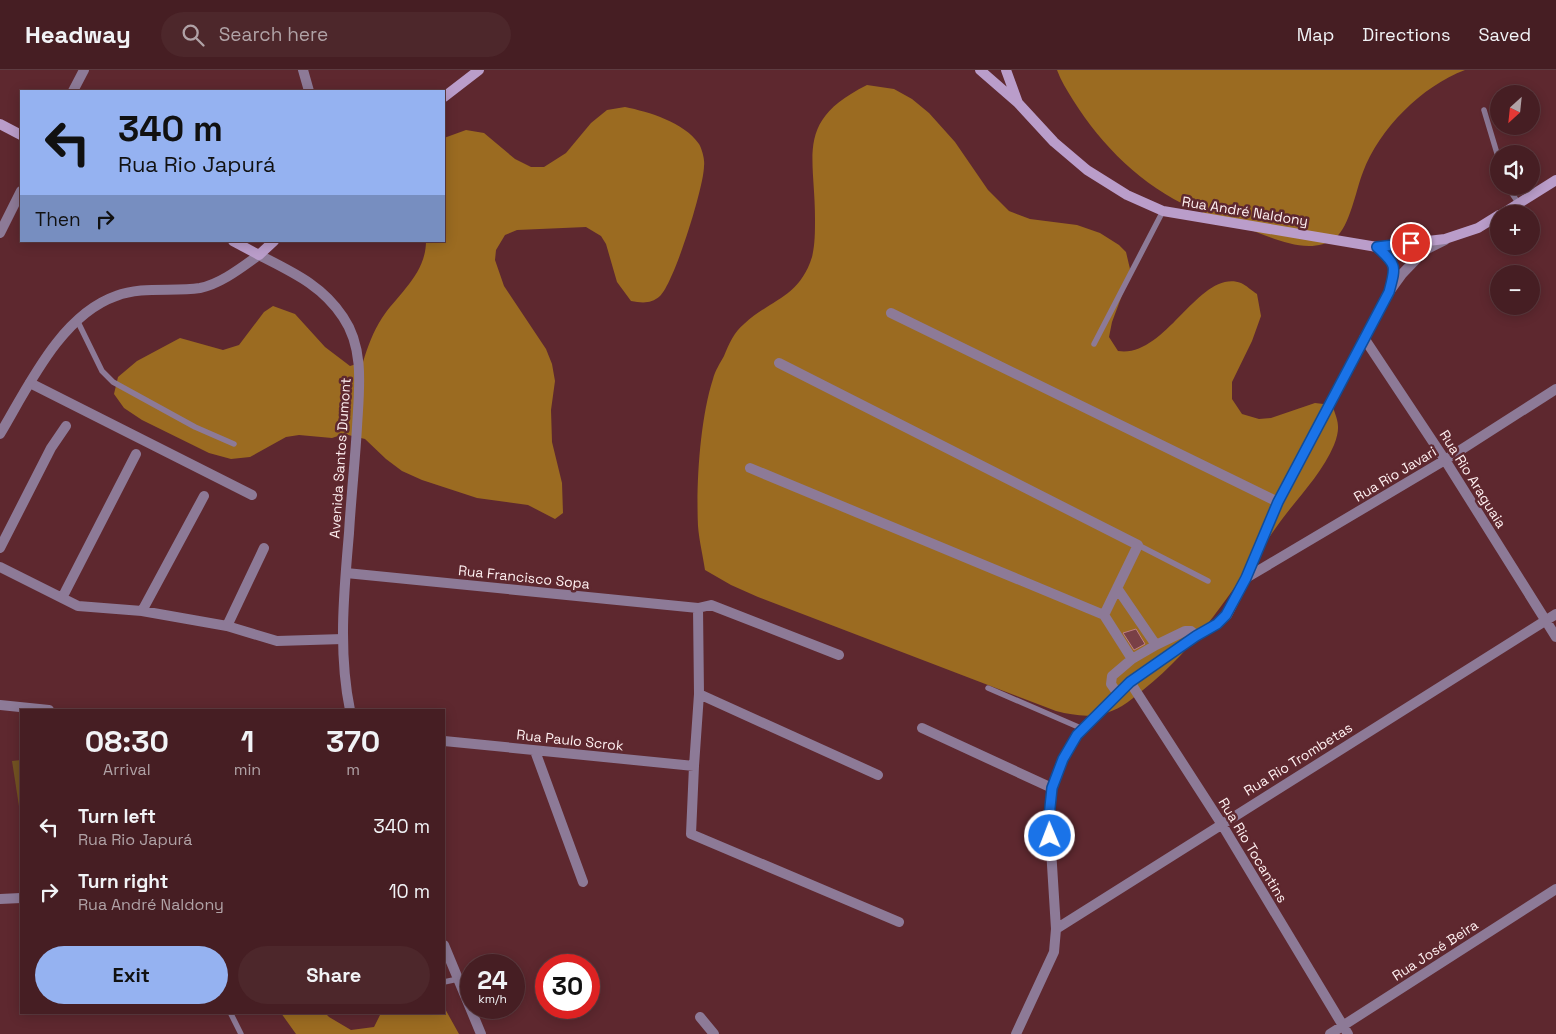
<!DOCTYPE html>
<meta charset="utf-8">
<style>
:root{--surface:#461e23;--page:#4d272b;--text:#f1f3f6;--muted:#b0a2a6;--line:#5e3c41;--accent:#95b2f1}
body{margin:0;font-family:"Space Grotesk",sans-serif;background:var(--page);color:var(--text);height:100vh;display:flex;flex-direction:column;font-size:19px;white-space:nowrap}
*{box-sizing:border-box;margin:0}
p{font-size:16px;color:var(--muted)}
.icon{flex:none;width:28px;height:28px;fill:none;stroke:currentColor;stroke-width:2;stroke-linecap:round;stroke-linejoin:round}
.map{position:relative;flex:1;overflow:hidden}
.details{position:absolute;left:20px;top:639px;width:425px;height:305px;display:flex;flex-direction:column;background:var(--surface);border-radius:0px;box-shadow:0 2px 12px #0003,0 0 0 1px var(--line)}
.details>*{flex:none}
.guide{position:absolute;left:20px;top:20px;width:425px;height:152px;border-radius:0px;box-shadow:0 2px 12px #0003,0 0 0 1px var(--line);background:#95b2f1;color:#111;overflow:hidden}
.needle{width:32px;rotate:207deg}
.buttons{position:absolute;left:1490px;top:15px;display:grid;gap:10px}
.buttons a{display:grid;place-items:center;width:50px;height:50px;border-radius:50%;background:var(--surface);box-shadow:0 2px 12px #0003,0 0 0 1px var(--line);font-size:25px}
.speed{position:absolute;left:460px;top:884px;display:flex;gap:10px;font-size:25px;font-weight:700;text-align:center}
.speed>*{display:grid;place-content:center;width:65px;height:65px;border-radius:50%;background:var(--surface);box-shadow:0 2px 12px #0003,0 0 0 1px var(--line);line-height:1}
.speed small{font-size:12px;font-weight:400}
.speed .limit{border:8px solid #d22;background:#fff;color:#111}
.pin{position:absolute;display:grid;place-items:center;width:42px;height:42px;color:#fff;margin:-21px;border:2px solid #fff;border-radius:50%;box-shadow:0 1px 5px #0007}
.me{position:absolute;width:55px;margin:-28px;rotate:359deg;stroke-linejoin:round;filter:drop-shadow(0 0 4px #0008)}
.turn{display:flex;align-items:center;gap:18px;height:105px;padding:0 15px;font-size:22px}
.turn .icon{width:65px;height:65px;stroke-width:2.5}
.turn b{display:block;font-size:35px;line-height:42px}
.then{display:flex;align-items:center;height:48px;padding:0 15px;background:#0003;gap:10px;font-size:19px}
.eta{display:flex;justify-content:space-evenly;align-items:center;height:85px;text-align:center}
.eta b{font-size:30px;font-weight:700;line-height:35px}
.button{display:flex;gap:10px;margin-top:auto;padding:10px 15px}
.button a{flex:1;height:58px;border-radius:30px;background:var(--accent);color:#111;font-size:20px;font-weight:700;line-height:58px;text-align:center}
.button a+a{background:var(--page);color:var(--text)}
ul{padding:0;list-style:none}
li{display:flex;align-items:center;gap:15px;height:65px;padding:0 15px}
li div{flex:1}
li b{display:block;font-size:19px}
li em{font-style:normal}
header{display:flex;align-items:center;gap:30px;box-sizing:border-box;height:70px;padding:0 25px;background:var(--surface);border-bottom:1px solid var(--line)}
header strong{font-size:24px}
nav{display:flex;gap:28px;margin-inline-start:auto;font-size:18px}
.search{width:350px;height:45px;background:var(--page);display:flex;align-items:center;gap:12px;box-sizing:border-box;padding:0 18px;border-radius:28px;color:var(--muted);font-size:19px}
.map>svg:first-child{display:block}
</style>
<header>
<strong>Headway</strong>
<div class="search"><svg class="icon" aria-label="search" viewBox="0 0 24 24"><circle cx="10" cy="10" r="6"/><path d="M15 15l6 6"/></svg>Search here</div>
<nav><a>Map</a><a>Directions</a><a>Saved</a></nav>
</header>
<div class="map">
<svg width="1556" height="964" viewBox="0 0 1556 964">
<rect width="100%" height="100%" fill="#5e282f"/>
<path fill="#735222" d="M21,690V749L12,691Z"/>
<path fill="#9b6b21" d="M1057,0H1465C1422,16 1379,59 1363,102C1356,119 1350,157 1335,168C1312,185 1280,171 1256,162C1235,154 1213,147 1192,138C1142,116 1102,76 1073,30C1067,20 1061,11 1057,0Z
M867,15L894,19L912,29L929,43L955,72L988,120L1009,141L1030,149L1077,155L1100,163L1119,175L1126,182L1130,199L1124,220L1112,252L1109,267L1118,281C1166,289 1199,198 1241,213C1246,215 1252,221 1257,224L1261,246L1252,271L1232,312V329L1242,344L1259,349L1271,348L1315,333L1332,335C1338,351 1341,357 1334,375C1321,406 1294,431 1275,459C1235,516 1199,576 1143,620C1136,625 1129,632 1122,636C1099,649 1080,647 1056,641L758,527L731,515L705,500C703,486 699,470 698,456C696,414 700,349 713,309C715,301 720,293 724,286C729,274 734,262 744,254C771,229 799,228 812,187C815,175 815,162 815,149C815,84 795,51 867,15Z
M625,37C649,42 684,52 699,74C702,79 705,90 704,96C704,117 674,213 660,226C651,234 642,233 631,231L617,212L606,174L601,166L586,157L517,160L505,165L496,180L495,190L504,216L546,279L552,294L555,311L551,340L552,372L562,413L563,443L555,449L528,435L477,428L422,410L402,401L386,389L365,369L344,364L332,368L299,365L286,367L250,387L231,389L209,383L142,350L124,338L114,324L118,307L137,291L180,268L223,280L239,275L264,242L273,236L295,244L325,277L350,296L363,292C368,276 373,262 382,248C398,224 426,204 426,171H444V68L466,60L484,63L515,89L531,97H544L566,83L591,53L607,40Z
M444,937L459,964H296L281,943H325L329,947L351,960L374,957L381,943L444,942Z"/>
<path fill="#794046" stroke="#bd7e83" d="M1136,559L1145,574L1134,580L1123,563Z"/>
<g fill="none" stroke-linecap="round" stroke-linejoin="round">
<path stroke="#8d7a97" stroke-width="5.5" d="M1484,40L1499,90
M1507,116L1519,134
M77,250L102,301L113,312L195,357L234,374
M1094,274L1163,141
M1138,475L1208,511
M988,618L1083,659
M444,912L458,909
M230,942L241,964"/>
<path stroke="#8d7a97" stroke-width="10" d="M303,0L309,21
M73,21L84,0
M0,163L21,121
M1377,177C1393,191 1396,194 1391,216
M891,243L1278,432
M1364,268L1445,390L1556,567
M30,313L252,425
M750,398L1104,545L1138,475L779,293
M0,478L51,378L66,356
M0,497L78,536L142,541L227,556L277,571L343,569
M346,503L698,538L711,535L839,585
M1246,508L1445,390L1556,319
M1117,518L1156,575L1185,561H1191L1197,566
M62,528L136,384
M698,538L699,624L694,696L691,764L899,852
M142,541L204,426
M1104,545L1132,589L1112,606L1111,614L1118,624
M227,556L264,478
M1132,589L1156,575
M1130,612L1221,753L1348,964
M699,624L878,705
M0,635L49,640
M922,658L1052,718
M444,671L694,696
M535,681L583,812
M0,829L21,828
M1056,859L1556,544
M700,947L714,964
M1016,964L1054,882L1056,859L1049,747L1052,718L1063,689L1077,665L1130,612L1197,566L1217,554L1227,545L1246,508L1278,432L1389,222L1402,204L1425,180L1445,170
M1330,964L1556,819"/>
<path stroke="#8d7a97" stroke-width="10" d="M0,364C28,317 61,245 116,226C142,216 172,222 200,218C221,214 242,197 259,185C292,202 322,215 343,247C365,279 359,320 357,357C355,392 351,428 349,463C344,521 338,582 350,640
M444,875L481,964"/>
<path stroke="#ba9dca" stroke-width="10" d="M980,0L1018,33L1054,72L1087,100L1127,125L1163,141L1377,177L1445,169L1478,158L1499,145
M1006,0L1018,33
M444,27L479,0
M0,54L21,65
M1502,144L1556,110
M233,171L259,185L274,171"/>
</g>
<g fill="none" stroke-linecap="round" stroke-linejoin="round">
<g stroke="#114b97" stroke-width="12">
<path id="route" d="M1050,766L1049,747L1052,718L1063,689L1077,665L1130,612L1196,566L1217,554L1226,545L1246,508L1278,432L1389,222C1396,196 1397,195 1377,177L1411,173"/>
</g>
<use href="#route" stroke="#1a73e8" stroke-width="9"/>
</g>
<g text-anchor="middle" dominant-baseline="central" stroke-width="5" stroke-linejoin="round" paint-order="stroke">
<g font-size="14" fill="#feeff0" stroke="#5e282f">
<text transform="translate(1245 141) rotate(9)">Rua André Naldony</text>
<text transform="translate(340 388) rotate(-86)">Avenida Santos Dumont</text>
<text transform="translate(1395 404) rotate(-31)">Rua Rio Javari</text>
<text transform="translate(1473 409) rotate(58)">Rua Rio Araguaia</text>
<text transform="translate(524 507) rotate(6)">Rua Francisco Sopa</text>
<text transform="translate(570 670) rotate(6)">Rua Paulo Scrok</text>
<text transform="translate(1298 689) rotate(-32)">Rua Rio Trombetas</text>
<text transform="translate(1253 780) rotate(59)">Rua Rio Tocantins</text>
<text transform="translate(1435 880) rotate(-33)">Rua José Beira</text>
</g>
</g>
</svg>
<div class="buttons">
<a><svg class="needle" viewBox="-14 -14 28 28"><path d="M0-13l5 13h-10z" fill="#e53935"/><path d="M0 13l5-13h-10z" fill="#b0a2a6"/></svg></a>
<a><svg class="icon" aria-label="sound" viewBox="0 0 24 24"><path d="M4 9h4l5-4v14l-5-4H4zM17 9q2 3 0 6"/></svg></a>
<a>+</a>
<a>−</a>
</div>
<div class="speed"><div>24<small>km/h</small></div><div class="limit">30</div></div>
<div class="pin" style="left:1411px;top:173px;background:#d93025"><svg class="icon" aria-label="arrive" viewBox="0 0 24 24"><path d="M6 21V4h12l-3 4 3 4H6"/></svg></div>
<svg class="me" style="left:1050px;top:766px" viewBox="-20 -20 40 40"><circle r="17" fill="#1a73e8" stroke="#fff" stroke-width="3"/><path d="M0-11L8 9 0 5-8 9z" fill="#fff"/></svg>
<div class="guide">
<div class="turn"><svg class="icon" aria-label="left" viewBox="0 0 24 24"><path d="M17 20v-9H6M10 6l-5 5 5 5"/></svg><div><b>340 m</b>Rua Rio Japurá</div></div>
<div class="then">Then<svg class="icon" aria-label="right" viewBox="0 0 24 24"><path d="M7 20v-9h11M14 6l5 5-5 5"/></svg></div>
</div>
<section class="details">
<div class="eta">
<div><b>08:30</b><p>Arrival</p></div>
<div><b>1</b><p>min</p></div>
<div><b>370</b><p>m</p></div>
</div>
<ul>
<li><svg class="icon" aria-label="left" viewBox="0 0 24 24"><path d="M17 20v-9H6M10 6l-5 5 5 5"/></svg><div><b>Turn left</b><p>Rua Rio Japurá</p></div><em>340 m</em></li>
<li><svg class="icon" aria-label="right" viewBox="0 0 24 24"><path d="M7 20v-9h11M14 6l5 5-5 5"/></svg><div><b>Turn right</b><p>Rua André Naldony</p></div><em>10 m</em></li>
</ul>
<div class="button"><a>Exit</a><a>Share</a></div>
</section>
</div>
